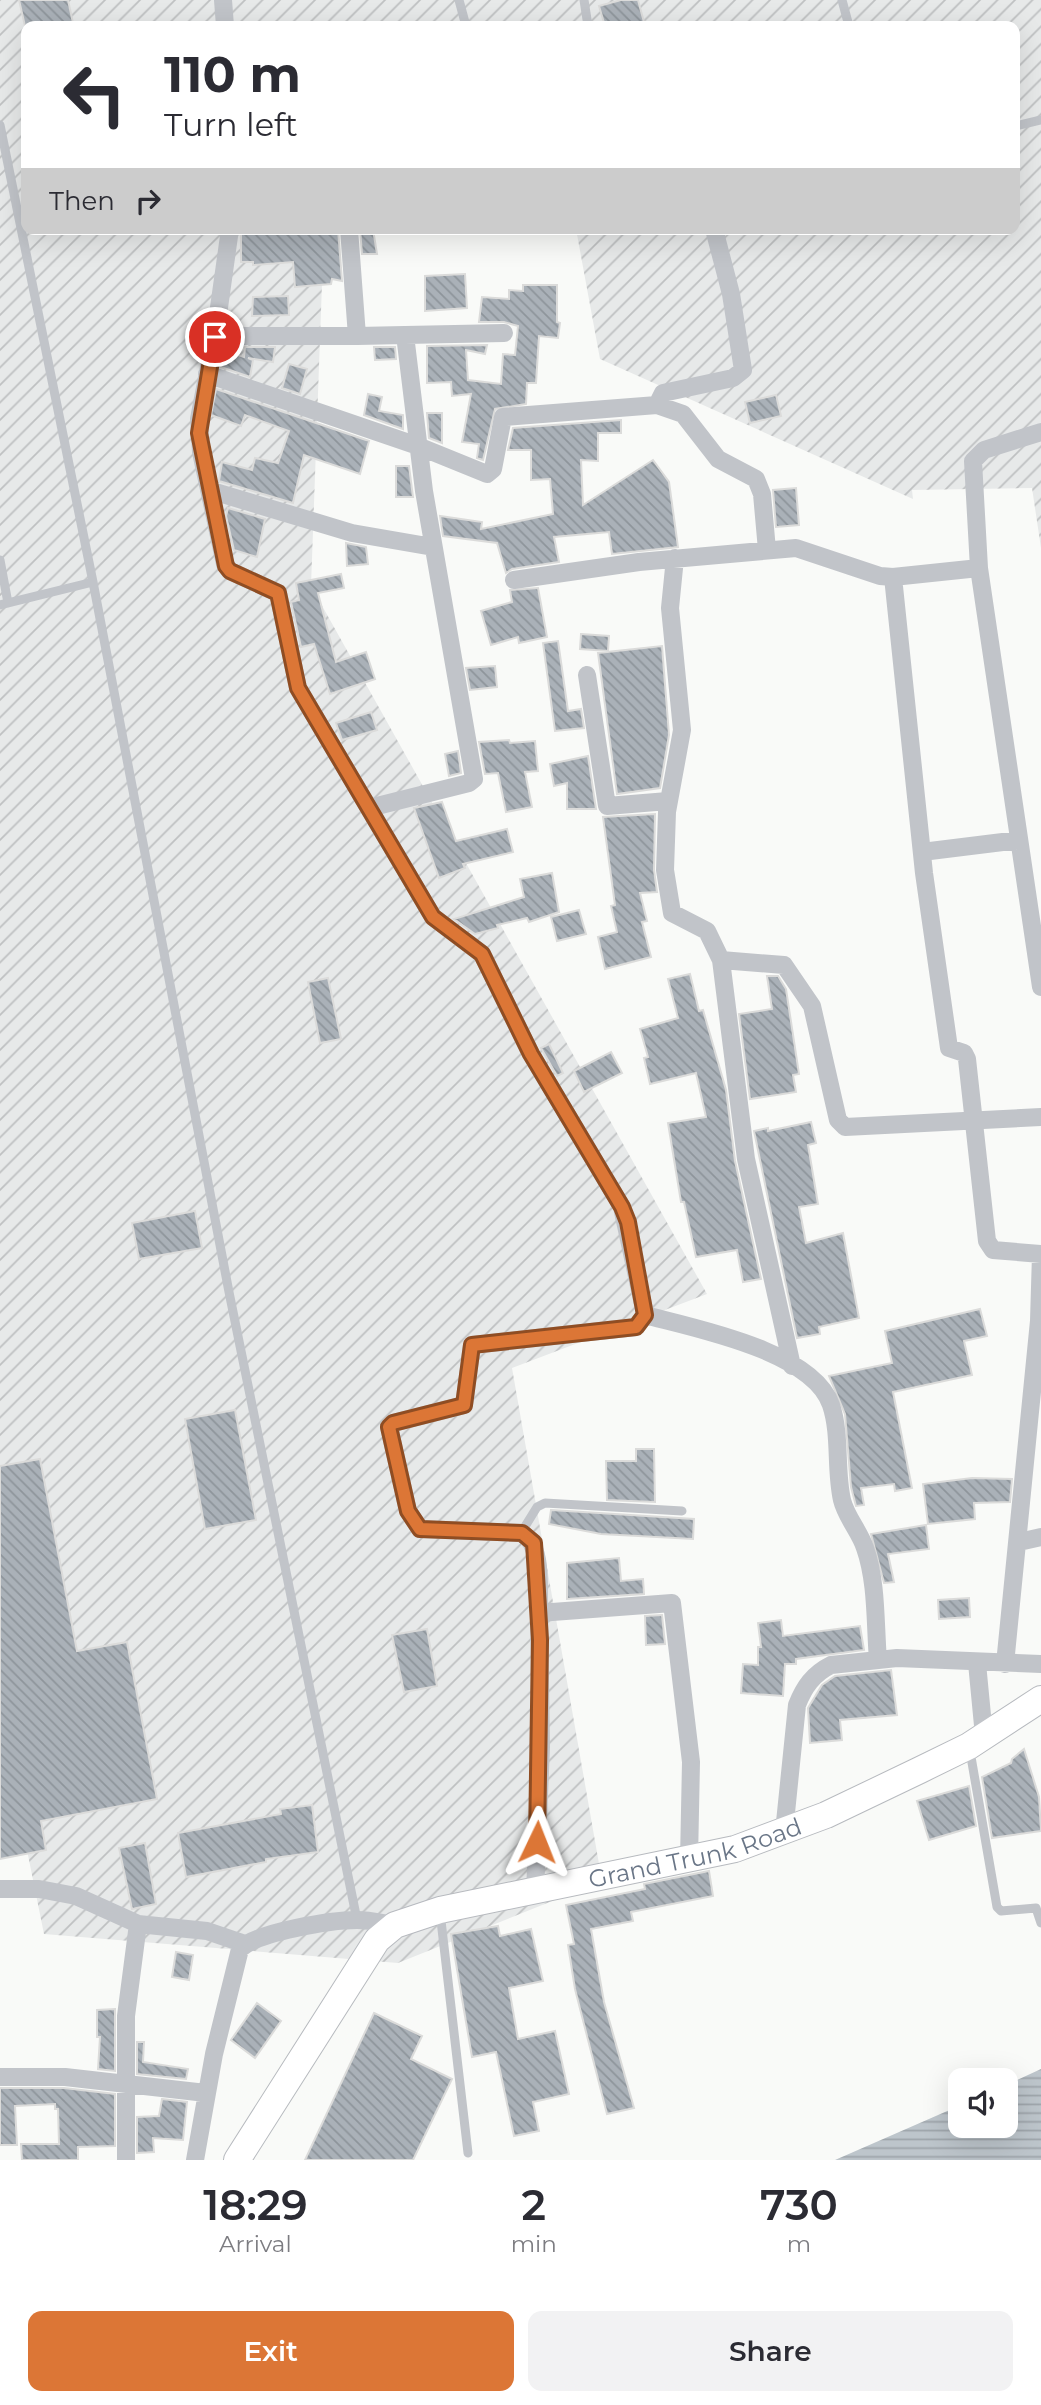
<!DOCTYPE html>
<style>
:root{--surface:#fff;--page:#f2f2f3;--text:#2b2b33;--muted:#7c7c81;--accent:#dc7636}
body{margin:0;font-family:Montserrat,sans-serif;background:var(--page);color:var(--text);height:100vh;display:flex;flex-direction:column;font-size:26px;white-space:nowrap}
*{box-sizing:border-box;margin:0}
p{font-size:23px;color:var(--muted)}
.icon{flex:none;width:38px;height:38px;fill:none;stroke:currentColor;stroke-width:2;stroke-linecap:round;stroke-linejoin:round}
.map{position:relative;height:2160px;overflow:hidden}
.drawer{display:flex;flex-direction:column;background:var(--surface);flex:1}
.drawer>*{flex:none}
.hud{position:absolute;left:21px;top:21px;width:999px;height:214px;border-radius:14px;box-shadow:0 7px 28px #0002;background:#fff;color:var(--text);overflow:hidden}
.tools{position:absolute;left:948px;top:2068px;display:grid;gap:14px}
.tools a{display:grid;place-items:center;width:70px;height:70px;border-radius:14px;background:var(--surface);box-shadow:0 7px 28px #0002;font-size:35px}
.pin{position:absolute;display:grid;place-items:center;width:60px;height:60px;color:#fff;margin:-30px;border:4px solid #fff;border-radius:50%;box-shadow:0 2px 7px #0007}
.me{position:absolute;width:77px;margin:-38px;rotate:2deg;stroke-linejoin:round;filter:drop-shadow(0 0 5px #0008)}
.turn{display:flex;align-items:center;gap:24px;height:147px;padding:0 28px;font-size:32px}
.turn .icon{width:91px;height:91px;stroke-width:2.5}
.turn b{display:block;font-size:49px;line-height:60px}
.then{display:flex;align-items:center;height:66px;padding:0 28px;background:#0003;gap:14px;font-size:26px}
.eta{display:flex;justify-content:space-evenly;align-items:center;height:119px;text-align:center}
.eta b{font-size:42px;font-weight:600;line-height:49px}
.cta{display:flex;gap:14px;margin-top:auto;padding:14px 28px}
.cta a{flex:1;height:80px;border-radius:14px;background:var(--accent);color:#fff;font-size:28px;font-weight:600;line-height:80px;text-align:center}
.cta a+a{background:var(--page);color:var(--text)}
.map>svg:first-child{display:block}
</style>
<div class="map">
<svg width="1041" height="2160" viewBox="0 0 1041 2160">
<defs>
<pattern id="industrial-furrows" width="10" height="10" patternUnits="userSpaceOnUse" patternTransform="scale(1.75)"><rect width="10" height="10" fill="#e7e9e9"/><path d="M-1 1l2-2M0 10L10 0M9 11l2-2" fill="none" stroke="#bfc1c2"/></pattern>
<pattern id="water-rules" width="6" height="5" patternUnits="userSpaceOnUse" patternTransform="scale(1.75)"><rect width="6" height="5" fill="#bdc5cb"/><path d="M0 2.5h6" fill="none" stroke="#9ea5aa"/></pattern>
<pattern id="building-back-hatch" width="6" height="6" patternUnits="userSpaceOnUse" patternTransform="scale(1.75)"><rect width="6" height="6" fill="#aab1b8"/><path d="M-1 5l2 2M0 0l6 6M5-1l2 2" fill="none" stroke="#8e959b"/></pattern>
</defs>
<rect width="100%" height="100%" fill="#f9faf8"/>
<path fill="url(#industrial-furrows)" d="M0,0H1041V548L1032,488L912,490L913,499L600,359L576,229H1015V26H26V229H324L311,586L707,1294L512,1368L602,1881L398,1963L44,1934L0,1717Z"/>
<path fill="url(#water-rules)" d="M1041,2069V2160H835L961,2105V2126H1006V2085Z"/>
<path fill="url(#building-back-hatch)" stroke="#dbdbda" stroke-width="2" d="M19,0H68L73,23L25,26Z
M621,0H638L645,26H605L599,6Z
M241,229H338L342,281L332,279L331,284L295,287L293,262L253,265V262H241Z
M360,229H373L377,254H362Z
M465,274L467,308L425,311V276Z
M523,285H557V322L560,323L558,338L539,336L536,383H527L526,404L495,409L483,460L477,458L479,444L462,442L471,394L452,396L451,382L427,383V346L487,345L485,354L466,350L468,380L501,384L503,354L515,355L518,326L504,322H479L482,297L509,299V290L523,291Z
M288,296L289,315L252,316L253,297Z
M245,347H275L273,362L248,358L253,360L250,377L221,367L224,351L244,357Z
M374,347H395L396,359L375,360Z
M289,364L307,369L300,394L282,388Z
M216,389L369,441L360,474L304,455L293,503L219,481L222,462L252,470L255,458L278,463L289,431L245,415L241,426L211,415Z
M368,394L382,397L379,411L403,415V429L364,415Z
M776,395L781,416L750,423L745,402Z
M427,413H442V443L429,438Z
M621,420V433H598V461L581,460L583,505L653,460L669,482L678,547L612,554L609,532L554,537L559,562L512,569L506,573L497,543L443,536L440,516L482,522L481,529L553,514L550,479L531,480V450H508L513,428Z
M396,466H409L413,497H396Z
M796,488L799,525L776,527L773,490Z
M228,508L265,519L257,557L234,550L226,516Z
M346,543L366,547L368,564L347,566Z
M341,574L344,588L318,593L336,662L366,652L375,679L330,694L314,644L301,647L291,602L299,600L296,583Z
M538,588L547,637L519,643L518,637L491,645L481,611L512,602L510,590Z
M581,634L609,636L608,651L580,649Z
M558,641L568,711L581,709L584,728L555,731L543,643Z
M662,646L669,735L660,788L617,794L598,653Z
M495,666L497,687L470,690L466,668Z
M371,712L377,730L342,740L336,723Z
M509,740L510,743L535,741L538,771L525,772L532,807L506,812L498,773L485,774L479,742Z
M458,751L461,773L449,776L445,754Z
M588,756L596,809H567V783L554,786L550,764Z
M442,802L456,841L507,829L513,852L463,864L465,868L439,878L414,808Z
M655,814L654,870L657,892L640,893L647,921L642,922L651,957L605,969L598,937L617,932L611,906L615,905L603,817Z
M552,873L559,912L529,922L527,918L497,925L498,928L475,934L454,919L524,897L520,879Z
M579,910L586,934L557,941L551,917Z
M690,974L699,1011L703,1010L726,1090L735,1161L761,1279L743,1282L737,1250L696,1257L684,1202H681L668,1123L706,1117L696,1073L650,1084L644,1058L648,1057L640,1029L678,1018L668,979Z
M767,976H778L786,989L799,1074L793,1075L796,1092L750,1099L739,1014L772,1009Z
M328,978L341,1039L320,1043L308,982Z
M549,1044L563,1073L557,1076L541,1048Z
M611,1052L622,1073L584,1092L574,1071Z
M811,1122L816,1143L808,1145L818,1204L799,1207L806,1243L843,1233L859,1318L819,1327L820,1334L797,1338L754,1131L768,1128V1131Z
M195,1211L202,1248L139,1259L132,1223Z
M980,1309L987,1336L964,1341L972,1375L893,1392L912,1488L895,1491L894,1484L861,1488L864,1505L856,1506L851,1487L845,1414L829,1376L892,1363L885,1331Z
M235,1410L256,1520L205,1529L185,1419Z
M636,1449H654L655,1502L607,1500L606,1461H636Z
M40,1459L77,1651L127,1642L157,1799L41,1821L46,1850L0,1859V1466Z
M972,1478L1012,1479L1010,1502L974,1503L975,1519L928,1524L923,1484Z
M551,1510L694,1519L693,1539L601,1534L549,1524Z
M926,1525L929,1549L888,1554L894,1582L884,1583L871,1534Z
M619,1558L621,1581L643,1579L644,1594L567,1599V1563Z
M969,1598L970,1617L939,1619L938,1600Z
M662,1615L665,1644L646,1645L645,1616Z
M781,1620L783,1636L860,1626L864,1650L796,1659V1664H785L783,1696L741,1693L743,1664L758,1665V1647H761L758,1623Z
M427,1629L437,1686L404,1692L392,1635Z
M891,1670L897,1715L840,1720L842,1740L810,1743L808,1708L822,1685L835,1676Z
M1024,1749L1039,1797L1041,1831L992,1838L982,1777L1011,1763L1012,1759Z
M969,1786L976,1826L929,1840L917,1801Z
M312,1805L318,1852L266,1859V1862L186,1877L178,1833L281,1814L280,1809Z
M145,1843L156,1904L132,1909L119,1848Z
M709,1871L713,1896L631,1912L633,1921L591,1929L604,2002L634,2108L607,2114L575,1989L568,1945L574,1944L566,1905L645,1889L644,1884Z
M498,1926L500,1936L531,1929L543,1981L509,1988L518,2039L555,2031L569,2094L533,2102L539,2131L514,2136L496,2052L472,2057L451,1934Z
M176,1952L193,1955L189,1980L172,1977Z
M257,2003L281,2021L255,2058L231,2040Z
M115,2009V2071L98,2069L100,2037H97V2010Z
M374,2013L422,2036L411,2059L452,2079L413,2160H305Z
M137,2042H144L143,2062L188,2069L186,2079L137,2074Z
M0,2088H64L115,2094V2146L78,2147V2160H22L21,2144H59L58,2109H55V2104L15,2106L17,2145H0Z
M162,2099L187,2102L183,2140L153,2138L154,2152L137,2153V2117L159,2116Z"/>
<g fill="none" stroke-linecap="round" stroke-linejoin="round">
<g stroke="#b7babf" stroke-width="28">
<g id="primary">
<path id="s1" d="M237,2160L377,1940L395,1925L440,1910L735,1849L826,1815L920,1770L969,1746L1041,1699"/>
</g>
</g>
<path stroke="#c1c4c9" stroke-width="9" d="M459,0L466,26
M584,0L588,26
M842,0L849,26
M0,125L93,582L229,1292L357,1920
M1015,126L1041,120
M0,560L8,603
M0,605L93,582
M521,1533L537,1507L545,1503L682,1511
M970,1751L997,1907L1001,1911L1036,1908L1041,1923
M440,1912L468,2153"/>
<path stroke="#c1c4c9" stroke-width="18" d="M223,0L225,26
M230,229L215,336L199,419L201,452L225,564L230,571L278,593L298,688L433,917L482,954L531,1054L622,1207L644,1309L645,1315L636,1327L472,1345L464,1405L393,1423L389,1427L408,1511L420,1529L521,1533C544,1544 538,1591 539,1613
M405,335L504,333
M215,336H357L349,229
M357,336L405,335L424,491L474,779L469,783L369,808
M207,374L418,446L487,474L493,469L503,417L657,405L683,414L718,459L756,479L762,494L767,550
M657,405L663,393L733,378L743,370L731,294L714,229
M209,490L352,533L433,547
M675,558L670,608L682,730L667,812L665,870L672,913L707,931L721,960L784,965L812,1006L838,1120L845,1127L1041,1117
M979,568L973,461L984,450L1041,432
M893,577L924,873L949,1048L964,1053L967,1059L987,1241L993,1250L1041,1254
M514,580L639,562L796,548L880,576L893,577L979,568L1041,987
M587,675L607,806L668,801
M922,852L1019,840
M721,960L746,1159L792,1366
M645,1315C694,1328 813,1351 831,1405C841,1435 835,1469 842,1500C846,1517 860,1532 865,1548C877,1582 875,1624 878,1660
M1019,1542L1041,1537
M977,1663L984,1736
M1005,1664L1039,1321L1041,1254
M784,1832L797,1705C804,1687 813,1674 831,1665L897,1658L1041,1664
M0,1889H39L76,1896L138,1924L207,1931L245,1944
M535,1892L541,1747L539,1613L672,1603L691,1762L689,1860
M0,2077H65L206,2093
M126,2160V2016L138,1924
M195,2160L214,2054L240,1949C257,1932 332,1920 357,1920C369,1920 382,1923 395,1925"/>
<use href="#primary" stroke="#fff" stroke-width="26"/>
</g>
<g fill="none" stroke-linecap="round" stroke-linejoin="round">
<g stroke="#8f4d23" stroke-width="18">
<path id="route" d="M215,337L199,433L226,566L230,571L278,593L298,688L433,917L482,954L531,1054L622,1207L628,1222L645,1315L636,1327L472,1345L464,1405L393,1423L389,1427L408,1511L420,1529L522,1533L534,1543L540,1640L537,1842"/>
</g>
<use href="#route" stroke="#dc7636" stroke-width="12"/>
</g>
<g text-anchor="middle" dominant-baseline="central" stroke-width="7" stroke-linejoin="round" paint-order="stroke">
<g font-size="24" fill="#6a7687" stroke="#fff">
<text stroke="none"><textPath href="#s1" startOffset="593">Grand Trunk Road</textPath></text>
</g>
</g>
</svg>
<div class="tools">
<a><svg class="icon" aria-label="sound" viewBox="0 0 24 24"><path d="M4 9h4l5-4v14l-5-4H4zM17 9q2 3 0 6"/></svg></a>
</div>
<div class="pin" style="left:215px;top:337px;background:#d93025"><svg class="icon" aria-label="arrive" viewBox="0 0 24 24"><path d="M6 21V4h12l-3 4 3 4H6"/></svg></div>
<svg class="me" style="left:537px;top:1842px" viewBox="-20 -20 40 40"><path d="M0-17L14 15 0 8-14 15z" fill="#dc7636" stroke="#fff" stroke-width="4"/></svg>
<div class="hud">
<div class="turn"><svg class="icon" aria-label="left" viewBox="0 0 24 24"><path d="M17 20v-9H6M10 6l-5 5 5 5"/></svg><div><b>110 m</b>Turn left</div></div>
<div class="then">Then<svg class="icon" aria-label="right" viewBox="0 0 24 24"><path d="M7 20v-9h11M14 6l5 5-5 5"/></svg></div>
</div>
</div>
<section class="drawer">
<div class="eta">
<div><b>18:29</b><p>Arrival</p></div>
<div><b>2</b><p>min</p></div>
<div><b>730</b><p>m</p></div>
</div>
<div class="cta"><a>Exit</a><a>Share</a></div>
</section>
